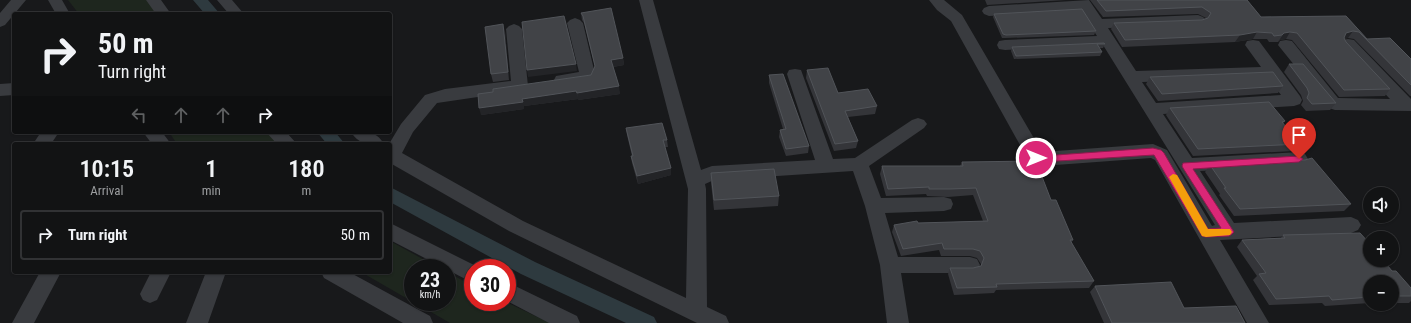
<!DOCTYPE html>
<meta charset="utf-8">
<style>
:root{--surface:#121314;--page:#1f2022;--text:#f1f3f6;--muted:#9c9ea0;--line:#313234}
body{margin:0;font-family:"Roboto Condensed",sans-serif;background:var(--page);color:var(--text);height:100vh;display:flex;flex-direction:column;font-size:15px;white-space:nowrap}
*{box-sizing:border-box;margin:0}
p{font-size:13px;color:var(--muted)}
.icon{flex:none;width:22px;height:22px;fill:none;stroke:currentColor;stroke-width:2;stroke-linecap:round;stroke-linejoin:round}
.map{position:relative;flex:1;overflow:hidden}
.drawer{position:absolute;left:12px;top:142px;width:380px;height:132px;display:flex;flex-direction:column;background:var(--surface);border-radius:4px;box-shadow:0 1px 3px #0004,0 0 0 1px var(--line)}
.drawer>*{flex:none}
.guide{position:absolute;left:12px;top:12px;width:380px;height:122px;border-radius:4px;box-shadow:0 1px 3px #0004,0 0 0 1px var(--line);background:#121314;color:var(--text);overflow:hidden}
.tools{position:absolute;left:1363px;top:187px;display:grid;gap:8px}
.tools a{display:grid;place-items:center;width:36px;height:36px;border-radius:50%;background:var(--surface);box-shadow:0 1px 3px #0004,0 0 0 1px var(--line);font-size:20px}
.speed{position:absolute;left:404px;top:259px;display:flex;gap:8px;font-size:20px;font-weight:700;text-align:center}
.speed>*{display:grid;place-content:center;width:52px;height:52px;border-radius:50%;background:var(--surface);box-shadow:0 1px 3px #0004,0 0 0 1px var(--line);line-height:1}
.speed small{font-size:10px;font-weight:400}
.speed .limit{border:6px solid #d22;background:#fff;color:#111}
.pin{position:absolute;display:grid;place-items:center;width:34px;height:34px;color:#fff;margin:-41px -17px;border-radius:50% 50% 50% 0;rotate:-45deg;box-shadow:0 0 4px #0007}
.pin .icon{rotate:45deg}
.me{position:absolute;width:44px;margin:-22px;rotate:90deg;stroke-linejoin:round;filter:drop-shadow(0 0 3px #0008)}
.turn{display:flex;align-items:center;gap:14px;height:84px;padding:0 20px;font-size:18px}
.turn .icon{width:52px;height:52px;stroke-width:2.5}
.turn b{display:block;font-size:28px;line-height:34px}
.lanes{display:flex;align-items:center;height:38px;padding:0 20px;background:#0003;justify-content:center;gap:20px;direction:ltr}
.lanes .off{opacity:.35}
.eta{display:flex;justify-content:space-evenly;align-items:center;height:68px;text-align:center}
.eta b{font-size:24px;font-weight:600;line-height:28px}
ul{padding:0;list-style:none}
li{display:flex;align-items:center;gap:12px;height:50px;margin:0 8px 6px;padding:0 12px;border:2px solid var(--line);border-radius:4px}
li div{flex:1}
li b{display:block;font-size:15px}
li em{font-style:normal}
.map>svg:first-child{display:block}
</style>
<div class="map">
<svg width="1411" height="323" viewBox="0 0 1411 323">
<rect width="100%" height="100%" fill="#18191b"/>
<path fill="#1e261e" d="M68,0H147L159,14H79Z
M169,132H269L281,144H177Z
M390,241L439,268H413V302L361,272H390Z
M447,272L473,286V302H506L550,323H450L414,302H447Z"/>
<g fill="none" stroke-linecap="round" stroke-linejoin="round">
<path fill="#2e3a3f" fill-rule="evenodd" d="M193,0H208L220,14H205Z
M317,132H335L345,144H327Z
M390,187L535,262L654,317L657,323H626L521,274L390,202Z"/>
<path fill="#393b3f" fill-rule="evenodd" d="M11,0H26L5,25L0,27V13Z
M48,0H62L70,14H56Z
M146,0H161L171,14H156Z
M217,0H232L244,14H229Z
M639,0H653L701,170L712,166L815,160L787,74L789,70L795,69L801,70L833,159L855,158L912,120L918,118L924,120L927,124L924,128L869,166L881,198L944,197L951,199L953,204L951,209L944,211L885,213L898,257H970L977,259L980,265L977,271L970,273H901L909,323H887L880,265L865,206L853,171L714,180L705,184L706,189L707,307L726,316L729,323H697L509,231L390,163L389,144L401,124L425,95L445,89L511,81L506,29L509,26L514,24L519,26L522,29L528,86L526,90L437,103L413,132L402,153L523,221L686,298L688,189Z
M929,0H944L962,15L1042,152L1153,144L1167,150L1212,226L1215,225L1103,45L1005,50L999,49L997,45L999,41L1005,40L1097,36L1081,11L989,16L984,14L982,11L984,8L989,6L1089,0L1102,19L1198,15L1203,17L1206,20L1203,23L1198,25L1108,28L1136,71L1261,67L1245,45L1247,41L1253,40L1259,41L1300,96L1302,100L1300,104L1294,106L1163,114L1192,158L1299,152L1305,154L1308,159L1305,164L1299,166L1200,171L1234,223L1351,217L1358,220L1361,225L1358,230L1351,233L1220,240L1269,323H1247L1155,160L1151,158L1042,166L1030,163L951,21L937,10ZM1269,78L1281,95L1156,103L1142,82Z
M575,18L580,20L583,23L595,74L591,81L562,85L556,84L554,80L556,76L579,72L567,23L570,20Z
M1348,39L1354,40L1411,99V111L1335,110L1329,108L1278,45L1280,41L1286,40L1292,41L1338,98L1390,99L1342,48L1340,44L1342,40Z
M14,83V95L0,96V84Z
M41,132H59L51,144H33Z
M143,132H162L171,144H152Z
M266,132H286L297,144H277Z
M351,132C366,132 376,130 384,144C369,144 360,146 351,132Z
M390,223L480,268H473V283L390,240Z
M40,272H61L34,323H12Z
M151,272H171L157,300L150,303L143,300L140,294Z
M206,272H226L208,323H186Z
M321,272H349L430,316L433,323H403L324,278Z
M507,282L577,316L580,323H549L507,301Z"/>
</g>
<path fill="#343539" d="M985,0H1066L987,5Z
M1090,0H1247L1261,17L1346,16L1367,39L1411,59V96H1410L1354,39L1348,38L1344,39L1346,42L1390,89L1385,96L1339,97L1292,40L1286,39L1280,40L1278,42H1269L1267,39H1253L1235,42L1122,47L1111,29L1114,23L1202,20L1206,18L1198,14L1103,17Z
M581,13L623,58L624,65L613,67L620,94L578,100V99L524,106V109L481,115L493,92L591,75L595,67L584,23L582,20Z
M994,14L1096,31L1094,35L1005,38H1002L993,17Z
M505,31L509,80L493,82L491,74Z
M1105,44L1103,48H1099L1102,52L1100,56L1014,59L1011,51L1012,47Z
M1289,64L1336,103L1330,110L1306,111L1301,105L1303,101L1301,95L1284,72Z
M807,70L838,93L877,106L875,114L848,117L858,141L856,148L834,151L806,78Z
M769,75L809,146L808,153L786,156L779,137L780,130L783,129L769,83Z
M1150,77L1283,86L1278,93L1158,101L1146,84Z
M1170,108L1285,121L1283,124L1300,144L1294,151L1193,156L1166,115Z
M626,128L667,140L668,147H665L671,168V175L638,184L632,163L631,156H632L627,135Z
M962,162L1051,200L1073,240L1071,243L1094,281L1089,288L996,290L994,293L954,295L948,274L950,268H973L981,266V264L977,258L970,256H941L939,250L901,256L892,232L894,225L918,223L983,221L973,195L948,197L927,196L926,194L886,196L880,174L882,166H960Z
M1210,165L1351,204L1344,211L1234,216L1219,195L1220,194L1205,172Z
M711,173L779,196L778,206L714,210L711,183Z
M1283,235L1392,271L1411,288V301L1409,303H1392V282H1370V303L1325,306L1322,303L1269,305L1253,280L1257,276L1237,247L1242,240L1281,238Z
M1095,286L1184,308L1245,323H1104L1090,292Z"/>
<path fill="#232427" d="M503,24L505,31L509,80L508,72Z
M1353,31L1348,38L1341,39L1346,33Z
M1257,32L1253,39L1235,42L1240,35Z
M1290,32L1286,39L1280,40L1278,42L1284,33Z
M623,58L624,65L612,67L611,60Z
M576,64L577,71L528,77L527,70Z
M619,86L620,94L578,100L577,93Z
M576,91L578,99L524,106V109L481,115L479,108L522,99Z
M671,168V175L638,184L637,176Z"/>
<path fill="#414347" stroke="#515459" d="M1097,0H1247L1261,17L1346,16L1367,39L1390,38L1411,59V85L1359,32L1353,31L1346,33L1344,38L1346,42L1390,89L1344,90L1297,33L1290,32L1284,33L1282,35L1274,36L1272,33L1257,32L1240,35L1125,40L1114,23L1202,20L1208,18L1211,13L1202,7L1106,11Z
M611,8L623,58L611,60L619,86L577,93L576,91L522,99L523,102L479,108L478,94L493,92V89L591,75L595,66L583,16L581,13Z
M1082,9L1096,31L1006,35L1003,34L994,14Z
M564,16L576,64L527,70L522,22Z
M503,24L508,72L491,74L485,27Z
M1104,43L1105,44H1097L1102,52L1016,56L1012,47Z
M1289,64H1303L1336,103L1312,104L1307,98L1309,93L1307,88Z
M828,68L838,93L868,89L877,106L845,111L858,141L835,144L807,70Z
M1273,72L1283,86L1162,94L1150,77Z
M783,74L809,146L786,149L780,130L786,129L769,75Z
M1269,102L1285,121L1282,122L1300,144L1198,149L1170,108Z
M662,123L667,140H663L671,168L637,176L631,156H633L626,128Z
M1312,158L1351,204L1240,209L1224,188H1226L1210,165L1305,160Z
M1036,161L1051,200H1056L1073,240H1070L1094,281L996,284L997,287L957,288L950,268H973L981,266L984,258L980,251L973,249H944L942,243L903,249L894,225L917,221L918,223L988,221L976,188L950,189H929V187L888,189L882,166H963L962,162Z
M774,169L779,196L714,200L711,173Z
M1360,233L1370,244V260H1383L1392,271H1396L1411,288V296H1392V282H1370V297L1332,300L1329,296L1276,299L1259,274L1266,273L1242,240L1285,238L1283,235Z
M1171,282L1184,308L1236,306L1245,323H1112L1095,286Z"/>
<path fill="#db2777" stroke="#8e194d" d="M1153,148L1161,150L1164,153L1208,229L1221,228L1183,168L1182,166L1183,163L1299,156L1303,159L1299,162L1193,169L1234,232L1232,234L1229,236L1206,237L1202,236L1154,155L1042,162L1033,160L1032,158L1036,155L1042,156Z"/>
<path fill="#f59e0b" d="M1173,174L1177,175L1208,229H1230L1232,232L1230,235L1206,237L1202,236L1169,177Z"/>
</svg>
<div class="tools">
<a><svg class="icon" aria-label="sound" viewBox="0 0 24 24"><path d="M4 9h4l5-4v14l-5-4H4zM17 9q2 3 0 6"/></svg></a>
<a>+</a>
<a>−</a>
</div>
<div class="speed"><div>23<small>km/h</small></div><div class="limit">30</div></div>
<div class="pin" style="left:1299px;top:159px;background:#d93025"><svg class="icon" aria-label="arrive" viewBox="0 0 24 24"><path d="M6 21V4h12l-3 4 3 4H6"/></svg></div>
<svg class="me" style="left:1036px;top:158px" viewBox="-20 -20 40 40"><circle r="17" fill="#db2777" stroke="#fff" stroke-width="3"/><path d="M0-11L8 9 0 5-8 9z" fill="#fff"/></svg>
<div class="guide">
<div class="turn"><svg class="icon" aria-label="right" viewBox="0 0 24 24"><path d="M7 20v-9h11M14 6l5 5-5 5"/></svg><div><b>50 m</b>Turn right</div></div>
<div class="lanes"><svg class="icon off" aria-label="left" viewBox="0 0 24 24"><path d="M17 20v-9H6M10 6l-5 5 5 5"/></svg><svg class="icon off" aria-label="ahead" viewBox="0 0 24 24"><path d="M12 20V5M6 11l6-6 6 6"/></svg><svg class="icon off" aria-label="ahead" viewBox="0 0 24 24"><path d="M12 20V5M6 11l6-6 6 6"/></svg><svg class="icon" aria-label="right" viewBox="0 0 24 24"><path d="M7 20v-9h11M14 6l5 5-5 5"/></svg></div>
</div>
<section class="drawer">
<div class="eta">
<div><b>10:15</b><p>Arrival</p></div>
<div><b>1</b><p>min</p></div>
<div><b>180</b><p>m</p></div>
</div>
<ul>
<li><svg class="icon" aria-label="right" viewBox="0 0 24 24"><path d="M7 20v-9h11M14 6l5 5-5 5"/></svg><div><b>Turn right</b></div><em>50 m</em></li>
</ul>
</section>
</div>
